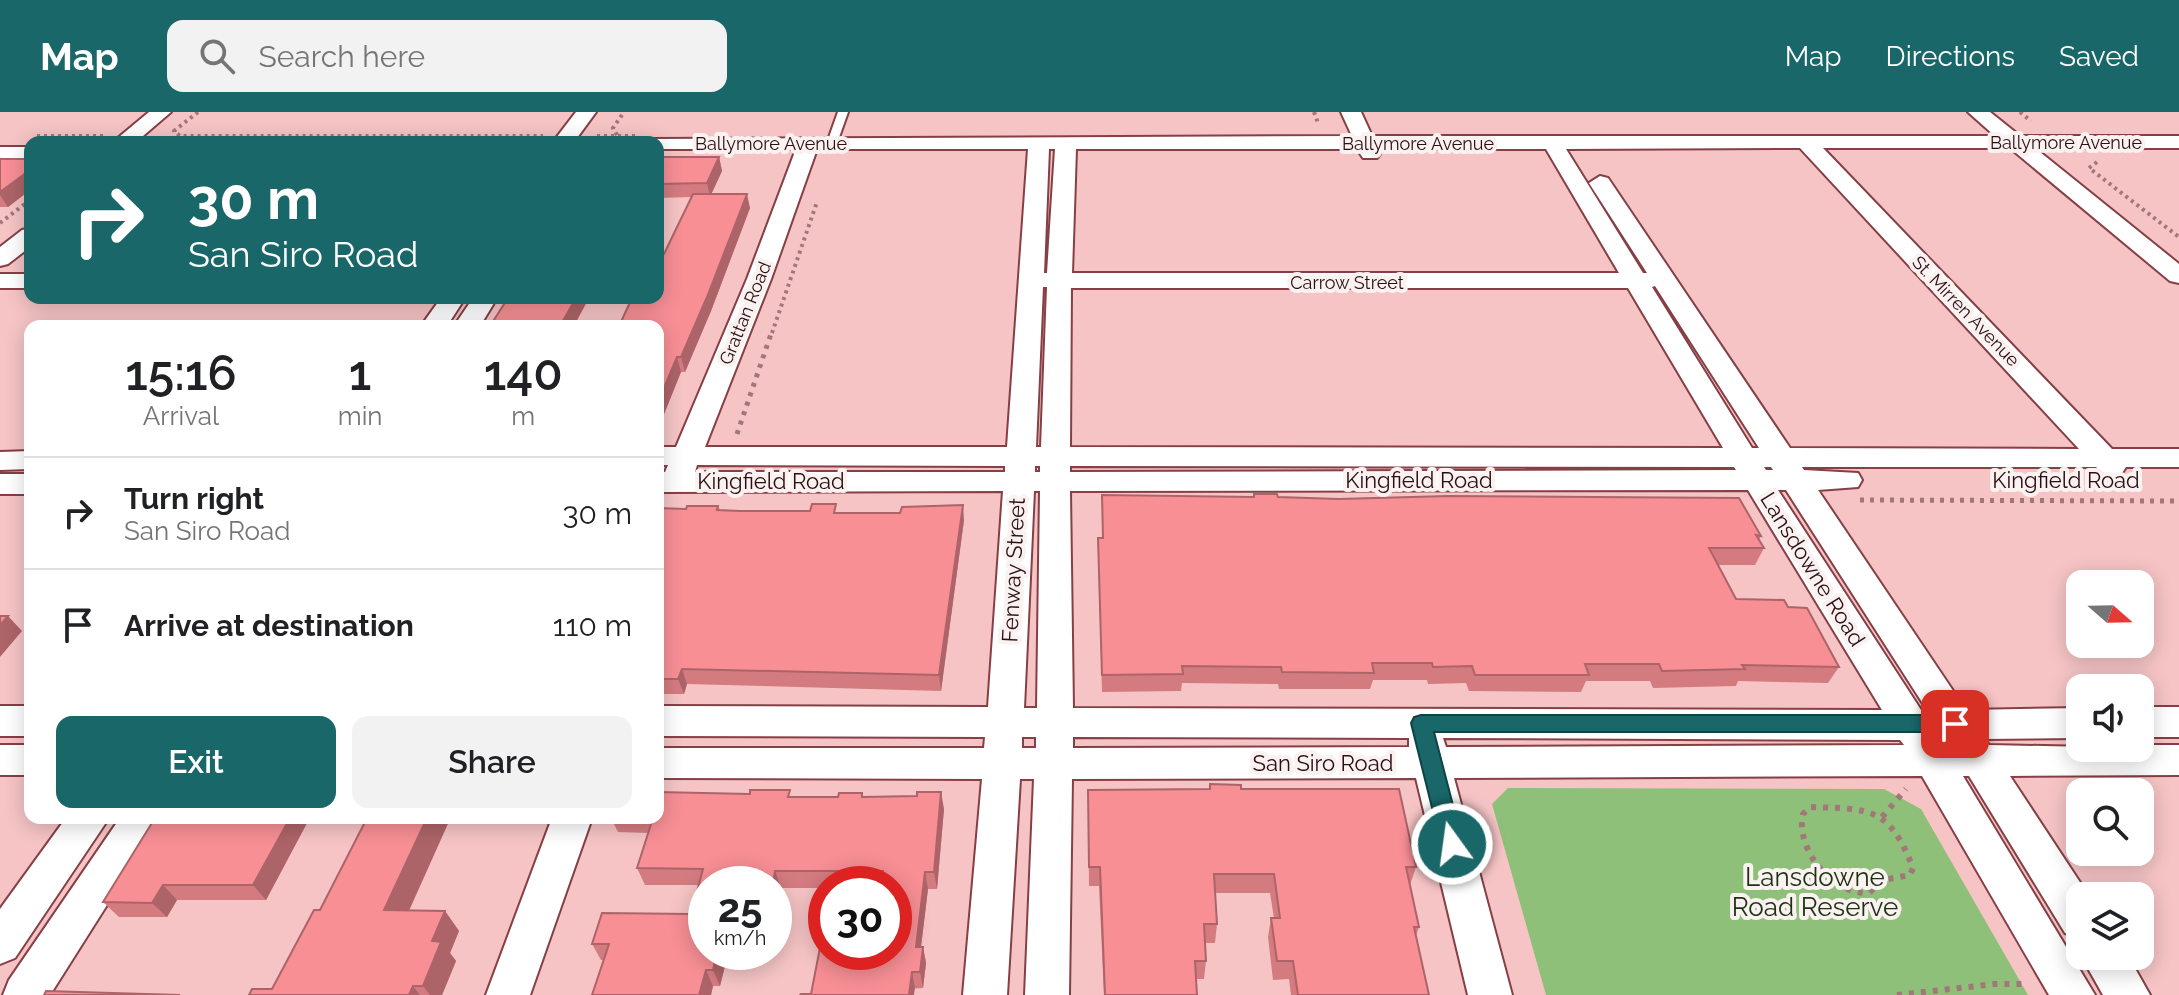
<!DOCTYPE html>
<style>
:root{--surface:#fff;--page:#f2f2f2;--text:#202124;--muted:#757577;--line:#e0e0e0;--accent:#196768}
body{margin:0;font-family:Raleway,sans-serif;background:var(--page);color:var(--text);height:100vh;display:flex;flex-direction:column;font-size:30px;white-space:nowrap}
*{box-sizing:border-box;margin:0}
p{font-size:26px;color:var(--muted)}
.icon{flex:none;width:44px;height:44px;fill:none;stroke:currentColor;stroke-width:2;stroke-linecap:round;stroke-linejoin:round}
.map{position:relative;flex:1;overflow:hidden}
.side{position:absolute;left:24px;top:208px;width:640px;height:504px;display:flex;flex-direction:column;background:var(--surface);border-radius:16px;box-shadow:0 4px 20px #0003}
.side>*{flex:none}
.top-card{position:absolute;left:24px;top:24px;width:640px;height:168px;border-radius:16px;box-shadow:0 4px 20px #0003;background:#196768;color:#fff;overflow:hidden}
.needle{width:52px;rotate:110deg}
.tools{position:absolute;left:2066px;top:458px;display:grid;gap:16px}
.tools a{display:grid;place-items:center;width:88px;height:88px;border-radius:16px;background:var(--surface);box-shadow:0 4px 20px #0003;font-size:40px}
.speed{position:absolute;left:688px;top:754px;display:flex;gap:16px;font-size:40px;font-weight:700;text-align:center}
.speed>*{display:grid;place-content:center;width:104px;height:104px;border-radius:50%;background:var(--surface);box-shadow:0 4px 20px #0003;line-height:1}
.speed small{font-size:20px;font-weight:400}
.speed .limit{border:12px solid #d22;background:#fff;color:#111}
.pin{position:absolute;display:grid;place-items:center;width:68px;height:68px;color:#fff;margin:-34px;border-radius:16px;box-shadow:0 4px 12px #0006}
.me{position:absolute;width:88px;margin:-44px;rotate:346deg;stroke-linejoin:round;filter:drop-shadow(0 0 6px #0008)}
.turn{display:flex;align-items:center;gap:28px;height:168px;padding:0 32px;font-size:36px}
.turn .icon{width:104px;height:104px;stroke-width:2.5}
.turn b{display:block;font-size:56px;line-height:68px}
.eta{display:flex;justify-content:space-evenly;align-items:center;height:136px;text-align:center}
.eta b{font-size:48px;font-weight:600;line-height:56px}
.primary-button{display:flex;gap:16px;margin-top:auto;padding:16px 32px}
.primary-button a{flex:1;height:92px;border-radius:16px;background:var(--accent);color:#fff;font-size:32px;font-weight:600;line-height:92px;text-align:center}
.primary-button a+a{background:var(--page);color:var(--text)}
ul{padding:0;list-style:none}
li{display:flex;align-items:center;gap:24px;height:112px;padding:0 32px;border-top:2px solid var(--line)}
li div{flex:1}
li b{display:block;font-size:30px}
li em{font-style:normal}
header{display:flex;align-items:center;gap:48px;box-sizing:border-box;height:112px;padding:0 40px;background:var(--accent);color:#fff}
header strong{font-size:38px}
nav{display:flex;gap:44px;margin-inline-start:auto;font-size:28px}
.search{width:560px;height:72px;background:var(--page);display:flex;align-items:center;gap:20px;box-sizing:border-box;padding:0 28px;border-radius:16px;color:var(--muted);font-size:30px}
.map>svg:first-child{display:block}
</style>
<header>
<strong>Map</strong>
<div class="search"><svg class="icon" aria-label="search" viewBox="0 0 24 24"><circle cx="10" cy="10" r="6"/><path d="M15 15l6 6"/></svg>Search here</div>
<nav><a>Map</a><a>Directions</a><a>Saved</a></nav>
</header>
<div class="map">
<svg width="2179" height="883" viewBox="0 0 2179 883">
<rect width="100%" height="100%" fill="#f6c4c5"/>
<path fill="#8fc079" d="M1508,676L1884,677L1921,697L2028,883H1546L1492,692Z"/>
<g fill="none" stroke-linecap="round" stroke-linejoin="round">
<g stroke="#853f45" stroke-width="4">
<path id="lane" d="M838,0H848L837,31L832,34L827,31Z"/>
</g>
<g stroke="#853f45" stroke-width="4">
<path id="street" d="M149,0H171L136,30H113Z
M576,0H596L574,30H553Z
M1341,0H1361L1372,24H1995L1968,0H1990L2020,24H2179V36H2035L2179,152V171L2170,169L2010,36H1823L2112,337H2179V355H2126L2122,361C2112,364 2104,364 2096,355H1802L1804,358L1858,361L1862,368L1858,375L1818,378L1966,598L2080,596V626L1985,627L1989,633L2140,636V633H2179V663L2010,664L2089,784H2080V826L2065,821L1969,664H1963L2095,883H2049L1922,664L1454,666L1512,883H1468L1416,666L1072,667L1069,883H1025L1034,667H1020L1007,883H963L982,667L658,666V636H984L985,625L658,624V594L988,595L1003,379L658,380V360H665L668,353H658V335H676L747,167L796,37H658V30H648L651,27L1352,24ZM1800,36L2079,337L1790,336L1608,66L1600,64L1589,71L1647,161H1643L1566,37ZM817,37H1028L1007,335H705L771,167ZM1049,37H1055L1047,161H1044ZM1076,37H1357L1363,46H1377L1380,42L1378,37H1546L1619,161H1072ZM1655,174L1759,336H1752L1652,175ZM1043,175H1047L1041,335H1036ZM1071,176H1628L1723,336L1070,335ZM697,353L1005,354V360H695ZM1035,354H1040V360H1035ZM1070,354L1734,355L1736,358L1070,360ZM1764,355H1771L1773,358H1766ZM1748,378L1882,598L1073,596L1070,379ZM1778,378H1786L1927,598H1921ZM1034,379H1040L1037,596H1024ZM1022,625H1036V636H1022ZM1073,625L1409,626V635L1073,636ZM1443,626L1900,628L1904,633L1446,635ZM1940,627H1945L1949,633H1943Z
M0,35H30V47H0Z
M30,116V135L8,152L0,154V135L22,118Z
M0,162H30V176H0Z
M441,186H465L447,214H421Z
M473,186H497L480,214H454Z
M30,339V357L0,358V340Z
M0,362H30V382H0Z
M0,594H30V624H0Z
M2140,595H2179V625H2140Z
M0,633H30V663H0Z
M66,706H109L15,846L0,852V797Z
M120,706H162L50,883H3L9,868Z
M552,706H592L530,883H486Z
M2081,844H2128L2150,883H2103Z"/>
</g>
<path stroke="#a17879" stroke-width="4" stroke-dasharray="3 4" stroke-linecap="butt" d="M198,0L174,19L180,24H543
M1314,0L1318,11
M2020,0L2031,9
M617,23L613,16L624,0
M37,24H103
M597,24H639
M2097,50L2089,56L2179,125
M0,111L30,88
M772,221L817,90"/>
<path stroke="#a17879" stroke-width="5" stroke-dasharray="4 6" stroke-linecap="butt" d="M737,322L772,219
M1860,388L2179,389"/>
<path stroke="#a17879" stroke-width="6" stroke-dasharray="5 7" stroke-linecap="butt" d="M1811,695C1871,697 1889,695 1913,756L1910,763L1883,768L1869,781C1833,783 1795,738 1803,702Z
M1882,705L1906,677
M1897,883L1995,872H2026"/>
<use href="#lane" fill="#fff" fill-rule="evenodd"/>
<use href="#street" fill="#fff" fill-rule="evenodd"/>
</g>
<path fill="#d47b80" d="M0,45L1,47H30V78L8,95H0Z
M658,45H719L722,59L711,82L750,96L711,199L685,260H681L658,317V214L664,142L691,85L658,86Z
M1254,382L1278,385L1761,424L1759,428L1764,436L1755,453H1718L1736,487L1788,495L1839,555L1828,571L1738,569L1736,574L1653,576L1650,569H1586L1581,580L1469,579L1466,571L1428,572L1427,568H1373L1370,577H1279L1278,572L1182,571L1181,579L1102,580L1098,442V426H1102V383L1253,385Z
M718,394L720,398L740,399L838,401L964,408L941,579L687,572L684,582H658V396L686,397Z
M1241,677L1416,755L1410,773L1419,815L1416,824L1429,883H1291L1289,867L1273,868L1268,825L1271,806H1274L1270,781H1215L1217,812L1215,831H1205L1206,849L1204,867H1196L1197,883H1104L1099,774H1089L1088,678Z
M792,685H863L944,697L937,777H928L921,835H923L926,851L923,876L811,882L894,840V772H826V776H781L776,799H774V772H706V840H724L727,846L720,874H713L711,883H592L604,848H601L592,832L691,802L699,773H645L637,756L648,721L618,720L611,706H658Z
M155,706H304L307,711L266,788H177L167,805H119L103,790Z
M450,707L409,799H445L459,819L450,841L456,849L442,883H249L272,877L320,798Z"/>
<path fill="#ad6468" d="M719,45L722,59L710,85L707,71Z
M30,58V78L8,95L0,83V80Z
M747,82L750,96L711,199L685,260L681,245Z
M576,186H589L574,214H560Z
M677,245L681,260L658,317V290Z
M963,393L964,408L941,579L939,563Z
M8,504L22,519L0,545V513Z
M682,557L687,572L684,582L678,567Z
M941,680L944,697L937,777L934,760Z
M290,706H304L307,711L266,788L253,773Z
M427,706H449L450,707L400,818L384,798Z
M775,759L781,776L776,799L774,793V772H773Z
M925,760L928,777L919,851L916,835Z
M163,773L177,788L167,805L152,791Z
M445,799L459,819L450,841L456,849L442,883H430L423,874L432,829Z
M923,835L926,851L923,876L920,860Z
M713,840H724L727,846L720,874L713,858Z
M706,858L713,874L711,883H699Z
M912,860L915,876L914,883H909Z
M413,874L420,883H409Z"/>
<path fill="#f78f95" stroke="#ad6468" stroke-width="2" d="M658,45H719L707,71L658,72Z
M0,47H30V58L0,80Z
M693,82H747L707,185L681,245H677L658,290V214H619L632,186H658V142H664Z
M508,186H576L560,214H490Z
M1254,382H1277L1278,385L1339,387L1448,384L1739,386L1761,424L1756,423L1764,436H1709L1736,487L1784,488L1788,495L1807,496L1839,555L1742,553L1745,557L1662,559L1659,552H1585L1589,563H1475L1472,554L1433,555L1432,551H1372L1374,561L1282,560L1281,555L1182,554L1183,562L1102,563L1098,426H1103L1102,383L1254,385Z
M812,392H836L834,401H900L902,395L963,393L939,563L682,557L678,567H658V396L686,397L687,394H718L717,398L740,399H810Z
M0,504H8L0,513Z
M1210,672L1241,673V677H1399L1416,755H1406L1419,815H1414L1429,883H1298L1293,849H1277L1271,806H1280L1274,762H1214L1217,812H1204L1206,849H1195L1197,883H1105L1100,755H1089L1088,678L1210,677Z
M750,678H790L788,685H838L839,681H862V685L917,684V680H941L934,760H925L916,835H923L920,860H912L909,883H800L801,882H811L825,810H826V840H894V772H880L883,759H775L773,772H706V840H717L713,858H706L699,883H592L609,832H592L602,801L691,802L703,757L637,756L653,706H658V680L750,682Z
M155,706H290L253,773H163L152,791L103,790Z
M367,706H427L384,798L445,799L432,829L441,830L423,874H413L409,883H249L252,877H272L314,798H320Z
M46,879L180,883H44Z"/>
<path fill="#196768" stroke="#104344" stroke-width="2" d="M1421,603H1955L1963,606L1966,612L1963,617L1955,620H1434L1463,732L1460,739L1452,742L1444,739L1441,732L1411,611L1414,605Z"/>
<g text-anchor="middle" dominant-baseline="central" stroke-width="8" stroke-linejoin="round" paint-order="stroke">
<g font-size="18" fill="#2c0f12" stroke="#faf1f1">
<text x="2066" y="30">Ballymore Avenue</text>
<text x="771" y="31">Ballymore Avenue</text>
<text x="1418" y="31">Ballymore Avenue</text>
<text x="1347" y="170">Carrow Street</text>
<text transform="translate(1966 199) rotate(46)">St. Mirren Avenue</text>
<text transform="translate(745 201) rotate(-68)">Grattan Road</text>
</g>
<g font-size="22" fill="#2c0f12" stroke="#faf1f1">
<text x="1419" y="368">Kingfield Road</text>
<text x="2066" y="368">Kingfield Road</text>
<text x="771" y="369">Kingfield Road</text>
<text transform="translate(1813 457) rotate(58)">Lansdowne Road</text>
<text transform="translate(1013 458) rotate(-87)">Fenway Street</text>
<text x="1323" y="651">San Siro Road</text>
</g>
<g font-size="26" fill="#1c3211" stroke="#faf1f1">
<text x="1815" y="765">Lansdowne<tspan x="1815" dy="30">Road Reserve</tspan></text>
</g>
</g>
</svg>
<div class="tools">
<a><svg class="needle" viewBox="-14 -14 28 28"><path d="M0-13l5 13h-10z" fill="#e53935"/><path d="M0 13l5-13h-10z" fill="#757577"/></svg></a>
<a><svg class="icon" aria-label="sound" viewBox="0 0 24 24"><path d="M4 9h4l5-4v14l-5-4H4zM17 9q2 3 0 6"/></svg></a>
<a><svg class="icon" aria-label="search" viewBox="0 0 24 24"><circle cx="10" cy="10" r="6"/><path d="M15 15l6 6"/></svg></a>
<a><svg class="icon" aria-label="layers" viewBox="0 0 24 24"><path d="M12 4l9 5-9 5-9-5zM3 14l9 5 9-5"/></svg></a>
</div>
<div class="speed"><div>25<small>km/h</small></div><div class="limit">30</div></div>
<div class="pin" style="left:1955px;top:612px;background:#d93025"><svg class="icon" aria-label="arrive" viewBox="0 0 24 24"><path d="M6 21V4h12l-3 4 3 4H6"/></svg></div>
<svg class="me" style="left:1452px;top:732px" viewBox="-20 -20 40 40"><circle r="17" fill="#196768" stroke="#fff" stroke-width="3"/><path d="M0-11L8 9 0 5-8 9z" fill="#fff"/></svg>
<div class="top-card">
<div class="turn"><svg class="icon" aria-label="right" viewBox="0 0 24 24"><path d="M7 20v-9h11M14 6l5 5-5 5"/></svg><div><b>30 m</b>San Siro Road</div></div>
</div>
<section class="side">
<div class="eta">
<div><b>15:16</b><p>Arrival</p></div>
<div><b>1</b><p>min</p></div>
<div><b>140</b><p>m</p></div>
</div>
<ul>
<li><svg class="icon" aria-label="right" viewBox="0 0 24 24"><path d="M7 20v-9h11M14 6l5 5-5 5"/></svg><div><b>Turn right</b><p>San Siro Road</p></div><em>30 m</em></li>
<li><svg class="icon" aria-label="arrive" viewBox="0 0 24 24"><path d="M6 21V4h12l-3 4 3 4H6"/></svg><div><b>Arrive at destination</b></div><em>110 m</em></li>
</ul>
<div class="primary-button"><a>Exit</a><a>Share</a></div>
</section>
</div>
